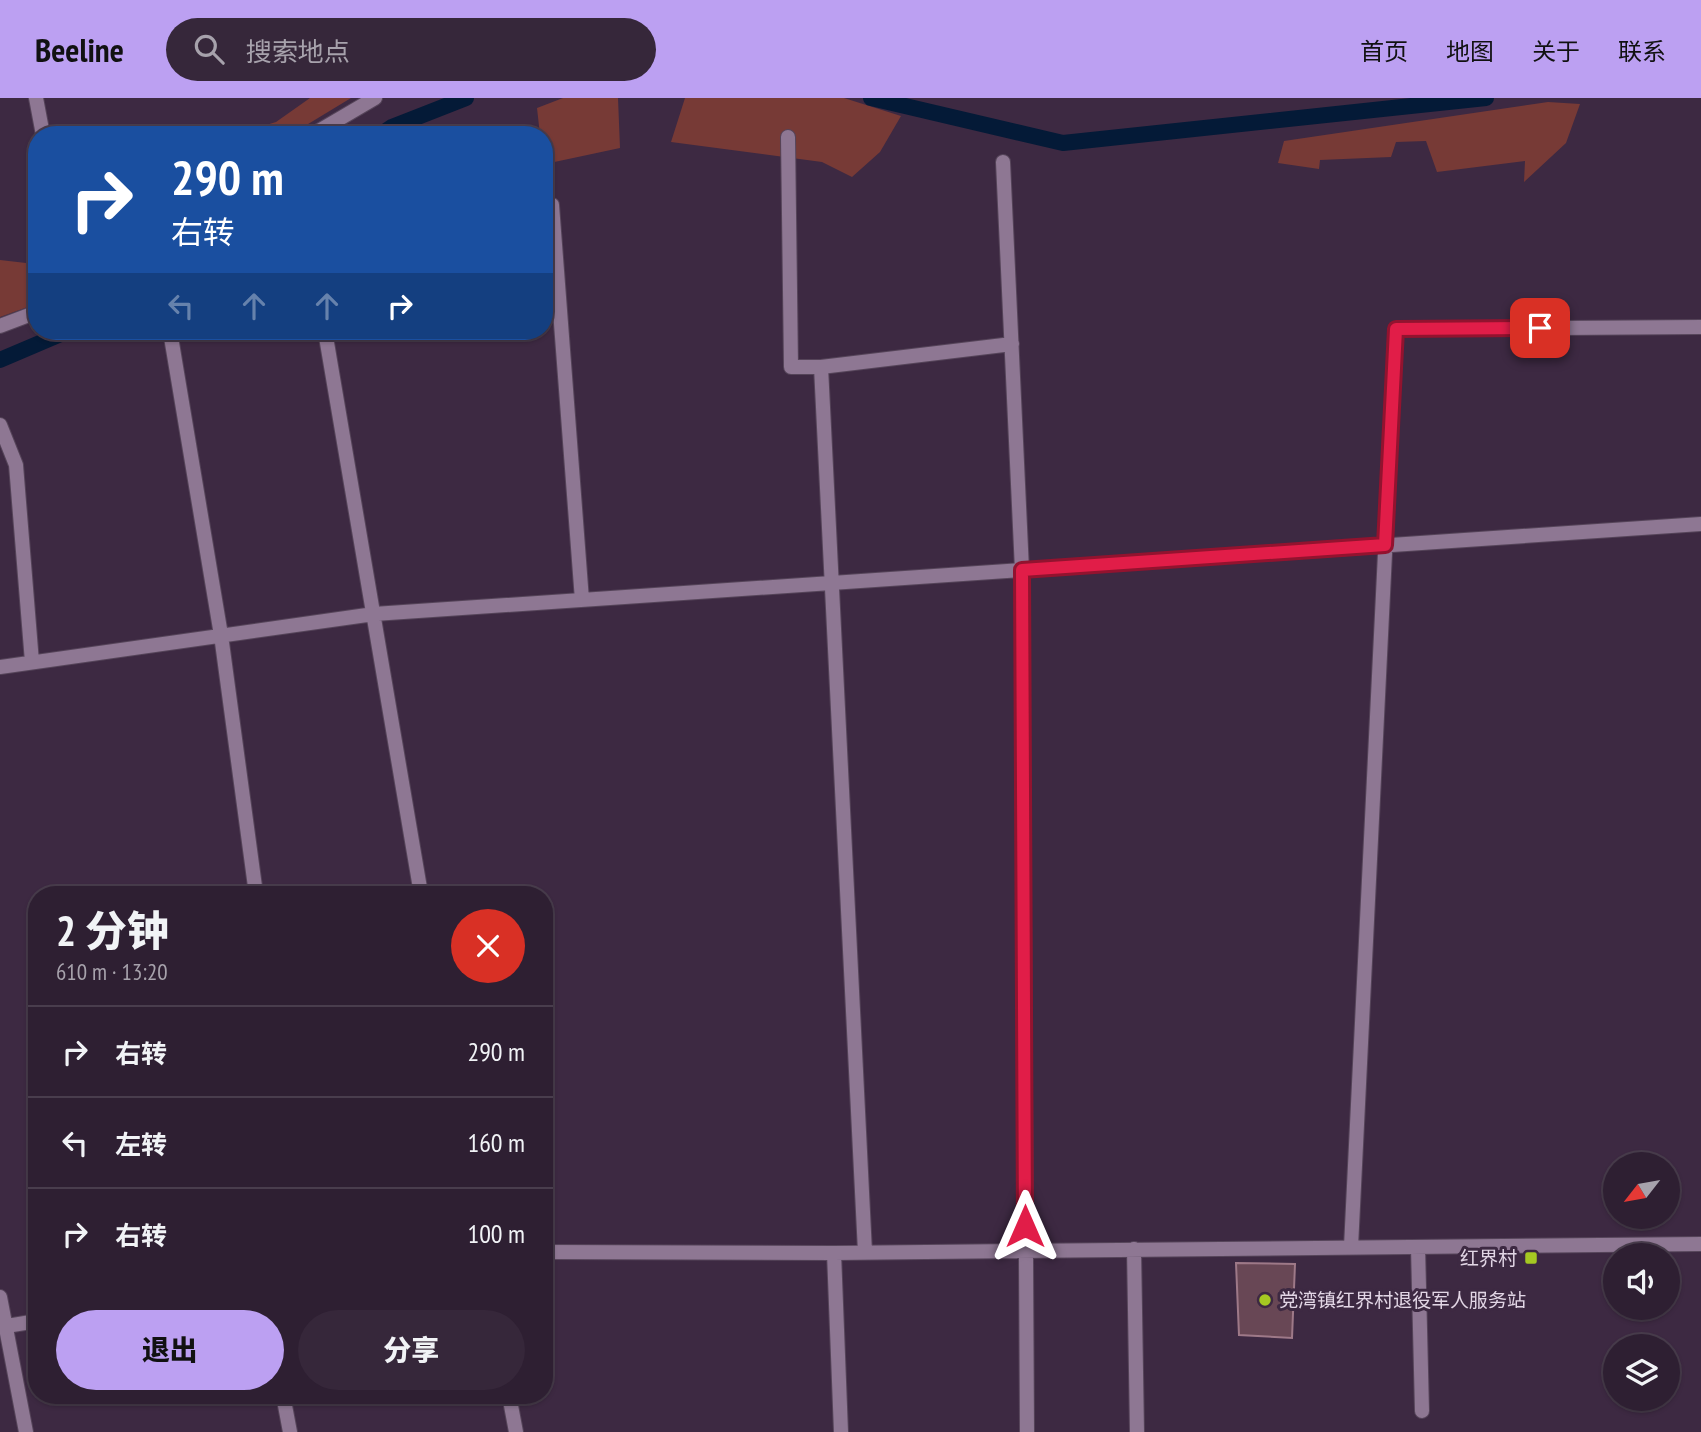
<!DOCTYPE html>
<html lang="zh">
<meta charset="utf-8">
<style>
:root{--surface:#2e1f32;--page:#36273a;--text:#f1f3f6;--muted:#a7a2ac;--line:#493d4d;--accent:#bca0f2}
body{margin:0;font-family:"PT Sans Narrow","Noto Sans SC",sans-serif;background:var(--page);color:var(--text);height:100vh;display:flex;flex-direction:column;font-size:26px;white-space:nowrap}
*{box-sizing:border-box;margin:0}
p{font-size:23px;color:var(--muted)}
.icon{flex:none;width:38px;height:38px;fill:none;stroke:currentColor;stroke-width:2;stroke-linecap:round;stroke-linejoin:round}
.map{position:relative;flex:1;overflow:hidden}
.side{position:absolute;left:28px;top:788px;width:525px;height:518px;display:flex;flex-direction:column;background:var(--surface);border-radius:28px;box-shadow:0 2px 5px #0004,0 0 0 2px var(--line)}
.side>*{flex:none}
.hud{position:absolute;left:28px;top:28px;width:525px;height:214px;border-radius:28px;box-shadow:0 2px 5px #0004,0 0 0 2px var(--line);background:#1a4fa0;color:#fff;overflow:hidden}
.needle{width:46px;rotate:239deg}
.buttons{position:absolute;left:1603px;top:1054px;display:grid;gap:14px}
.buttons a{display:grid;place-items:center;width:77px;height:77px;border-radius:50%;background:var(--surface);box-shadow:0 2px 5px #0004,0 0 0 2px var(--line);font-size:35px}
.pin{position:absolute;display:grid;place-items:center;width:60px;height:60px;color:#fff;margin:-30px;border-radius:14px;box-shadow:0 4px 10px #0006}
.me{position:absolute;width:77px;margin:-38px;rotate:0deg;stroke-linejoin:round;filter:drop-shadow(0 0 5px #0008)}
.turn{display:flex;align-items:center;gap:24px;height:147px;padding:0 28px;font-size:32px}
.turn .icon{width:91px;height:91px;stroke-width:2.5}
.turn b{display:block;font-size:49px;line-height:60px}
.lanes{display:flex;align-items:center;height:66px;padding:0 28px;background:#0003;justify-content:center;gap:35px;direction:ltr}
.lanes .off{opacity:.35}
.round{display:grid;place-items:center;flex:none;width:74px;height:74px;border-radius:37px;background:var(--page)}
.summary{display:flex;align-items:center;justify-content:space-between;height:119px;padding:0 28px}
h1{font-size:42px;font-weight:800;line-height:52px}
.cta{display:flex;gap:14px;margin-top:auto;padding:14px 28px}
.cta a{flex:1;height:80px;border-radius:42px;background:var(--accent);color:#111;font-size:28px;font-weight:800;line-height:80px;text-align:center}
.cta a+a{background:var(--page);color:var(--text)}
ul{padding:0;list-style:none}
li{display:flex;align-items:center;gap:21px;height:91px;padding:0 28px;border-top:2px solid var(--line)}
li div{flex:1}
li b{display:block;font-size:26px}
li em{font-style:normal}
header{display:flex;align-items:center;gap:42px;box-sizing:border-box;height:98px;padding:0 35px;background:var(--accent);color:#111}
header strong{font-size:33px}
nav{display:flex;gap:38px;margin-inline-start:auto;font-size:24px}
.search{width:490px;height:63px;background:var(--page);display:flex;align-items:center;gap:18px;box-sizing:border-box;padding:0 24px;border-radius:38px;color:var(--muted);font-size:26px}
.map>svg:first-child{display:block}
</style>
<header>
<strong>Beeline</strong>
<div class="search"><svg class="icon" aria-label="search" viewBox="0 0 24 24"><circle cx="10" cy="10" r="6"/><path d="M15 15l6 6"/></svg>搜索地点</div>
<nav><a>首页</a><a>地图</a><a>关于</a><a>联系</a></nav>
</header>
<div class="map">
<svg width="1701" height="1334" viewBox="0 0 1701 1334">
<rect width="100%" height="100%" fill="#3d2942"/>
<path fill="#773a36" d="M310,0H351L290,37H234L276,24Z
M563,0H618L620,50L545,66L544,37H540L537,10Z
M685,0H844L901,18L880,54L852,79L822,64L671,44Z
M1548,4L1580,6L1566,45L1524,84L1525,63L1437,74L1426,43L1396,44L1391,59L1320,62L1319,71L1278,65L1284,43Z
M0,162L26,165L36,206L0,219Z"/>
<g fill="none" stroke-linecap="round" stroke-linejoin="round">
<path stroke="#041a37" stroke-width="16" d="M871,0L1063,45L1486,0
M380,37L392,29L466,0
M0,262L68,233"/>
</g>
<path fill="#684755" stroke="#9e7988" stroke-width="2" d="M1236,1165L1295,1166L1292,1240L1239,1237Z"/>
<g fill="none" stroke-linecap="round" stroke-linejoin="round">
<g stroke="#554459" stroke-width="16">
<path id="minor" d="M36,0L43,37
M312,37L375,0
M788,39L791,269H821L1012,246
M1003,64L1022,472L1027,1334
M544,105L552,107L582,502
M0,228L37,214
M170,233L221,537L256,796
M325,233L421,796
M821,269L865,1154
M0,327L16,367L32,564
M0,569L374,516L1701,426
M1351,1149L1396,231L1701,229
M1418,1149L1422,1313
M1134,1151L1137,1334
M544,1154L834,1155L1701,1146
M834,1155L841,1334
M0,1199L26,1334
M0,1229L37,1223
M283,1297L290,1334
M509,1297L516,1334"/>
</g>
<use href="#minor" stroke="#8e7793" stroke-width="14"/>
</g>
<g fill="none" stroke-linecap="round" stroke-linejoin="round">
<g stroke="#92132f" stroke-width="18">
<path id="route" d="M1025,1128L1022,472L1385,447L1396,231L1540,230"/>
</g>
<use href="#route" stroke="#e11d48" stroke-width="12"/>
</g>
<g fill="#a5c822" stroke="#3d2942" stroke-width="2.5">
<rect x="1524" y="1153" width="14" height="14" rx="3.5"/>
<circle cx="1265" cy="1202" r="7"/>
</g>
<g text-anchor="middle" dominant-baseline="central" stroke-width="6" stroke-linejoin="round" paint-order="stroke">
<g font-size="19" fill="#e2d6e5" stroke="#3d2942" text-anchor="end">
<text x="1517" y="1160">红界村</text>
<text x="1279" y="1202" text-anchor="start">党湾镇红界村退役军人服务站</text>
</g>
</g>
</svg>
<div class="buttons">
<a><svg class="needle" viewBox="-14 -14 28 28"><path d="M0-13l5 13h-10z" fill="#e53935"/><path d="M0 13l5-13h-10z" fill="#a7a2ac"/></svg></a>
<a><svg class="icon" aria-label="sound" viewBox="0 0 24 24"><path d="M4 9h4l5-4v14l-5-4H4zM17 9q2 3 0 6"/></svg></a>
<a><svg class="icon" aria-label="layers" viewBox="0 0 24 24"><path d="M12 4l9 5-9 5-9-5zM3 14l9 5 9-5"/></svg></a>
</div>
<div class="pin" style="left:1540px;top:230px;background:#d93025"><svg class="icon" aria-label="arrive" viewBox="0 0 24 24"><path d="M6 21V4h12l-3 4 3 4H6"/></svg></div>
<svg class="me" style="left:1025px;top:1128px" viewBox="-20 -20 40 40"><path d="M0-17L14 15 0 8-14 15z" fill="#e11d48" stroke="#fff" stroke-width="4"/></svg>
<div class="hud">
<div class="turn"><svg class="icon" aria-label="right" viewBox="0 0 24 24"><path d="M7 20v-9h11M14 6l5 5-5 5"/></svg><div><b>290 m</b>右转</div></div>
<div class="lanes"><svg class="icon off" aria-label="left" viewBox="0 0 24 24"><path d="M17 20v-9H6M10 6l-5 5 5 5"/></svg><svg class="icon off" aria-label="ahead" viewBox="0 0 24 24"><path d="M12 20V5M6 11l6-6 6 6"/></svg><svg class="icon off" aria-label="ahead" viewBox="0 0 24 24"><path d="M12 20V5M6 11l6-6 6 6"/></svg><svg class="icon" aria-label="right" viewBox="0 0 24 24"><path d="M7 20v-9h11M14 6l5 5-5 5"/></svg></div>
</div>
<section class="side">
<div class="summary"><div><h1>2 分钟</h1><p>610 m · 13:20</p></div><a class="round" style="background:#d93025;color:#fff"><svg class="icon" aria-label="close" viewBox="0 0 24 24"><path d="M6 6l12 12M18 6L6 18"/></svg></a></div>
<ul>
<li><svg class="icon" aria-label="right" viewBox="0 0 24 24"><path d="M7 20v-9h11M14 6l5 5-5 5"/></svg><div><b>右转</b></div><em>290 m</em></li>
<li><svg class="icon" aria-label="left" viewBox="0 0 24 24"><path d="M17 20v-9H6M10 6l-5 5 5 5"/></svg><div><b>左转</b></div><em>160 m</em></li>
<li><svg class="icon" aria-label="right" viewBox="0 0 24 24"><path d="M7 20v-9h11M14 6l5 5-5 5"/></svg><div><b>右转</b></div><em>100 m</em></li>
</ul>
<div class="cta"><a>退出</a><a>分享</a></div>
</section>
</div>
